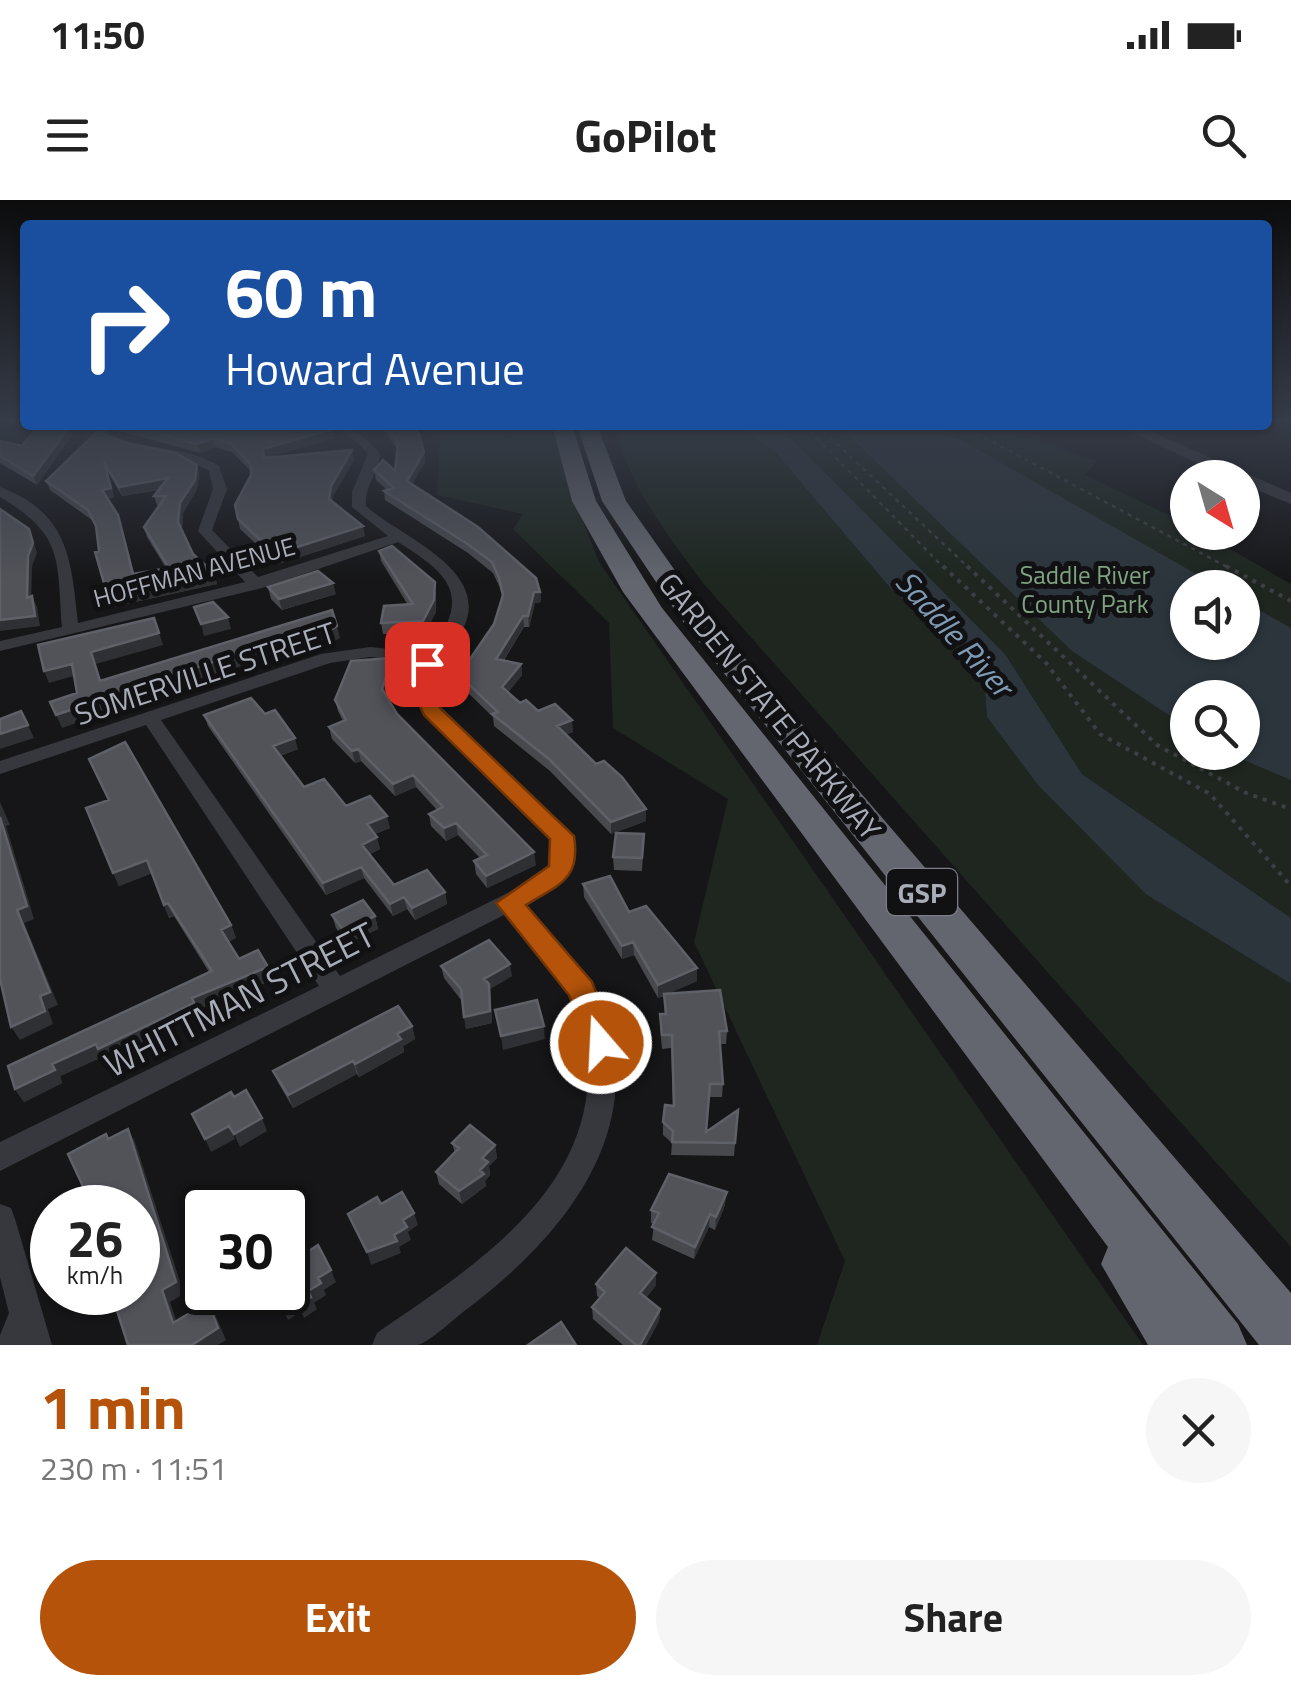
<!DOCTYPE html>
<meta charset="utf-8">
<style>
:root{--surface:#fff;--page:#f6f6f6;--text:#222;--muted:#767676;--accent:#b45309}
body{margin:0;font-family:"Titillium Web",sans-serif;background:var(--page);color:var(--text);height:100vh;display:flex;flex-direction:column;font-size:38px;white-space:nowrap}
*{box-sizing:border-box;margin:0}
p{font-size:32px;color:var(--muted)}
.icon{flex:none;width:55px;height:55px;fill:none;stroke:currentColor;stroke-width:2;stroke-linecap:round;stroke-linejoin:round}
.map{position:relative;height:1145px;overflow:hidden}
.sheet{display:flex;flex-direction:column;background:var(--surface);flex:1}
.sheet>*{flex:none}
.top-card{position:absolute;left:20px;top:20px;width:1252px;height:210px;border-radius:10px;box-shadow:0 2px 8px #0004;background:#1a4fa0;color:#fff;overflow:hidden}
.needle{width:65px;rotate:143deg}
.tools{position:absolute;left:1170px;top:260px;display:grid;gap:20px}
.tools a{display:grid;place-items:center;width:90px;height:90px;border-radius:50%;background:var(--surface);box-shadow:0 2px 8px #0004;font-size:50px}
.speed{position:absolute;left:30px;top:985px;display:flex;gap:20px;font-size:50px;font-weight:700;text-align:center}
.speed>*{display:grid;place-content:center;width:130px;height:130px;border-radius:50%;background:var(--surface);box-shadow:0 2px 8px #0004;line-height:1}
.speed small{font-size:25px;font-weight:400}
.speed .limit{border:5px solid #111;border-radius:15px;background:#fff;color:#111}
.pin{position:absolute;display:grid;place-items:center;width:85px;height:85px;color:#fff;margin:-42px;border-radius:20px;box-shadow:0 5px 15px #0006}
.me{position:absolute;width:110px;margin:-55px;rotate:341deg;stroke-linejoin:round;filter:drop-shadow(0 0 8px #0008)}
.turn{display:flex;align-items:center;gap:35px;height:210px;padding:0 40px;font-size:45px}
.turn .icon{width:130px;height:130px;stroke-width:2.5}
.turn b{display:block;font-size:70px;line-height:85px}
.round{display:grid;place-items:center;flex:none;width:105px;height:105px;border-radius:52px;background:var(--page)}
.overview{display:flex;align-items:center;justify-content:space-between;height:170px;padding:0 40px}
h1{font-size:60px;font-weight:700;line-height:75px;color:var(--accent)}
.primary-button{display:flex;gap:20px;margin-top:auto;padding:20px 40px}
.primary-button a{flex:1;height:115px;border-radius:60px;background:var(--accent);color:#fff;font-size:40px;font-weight:700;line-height:115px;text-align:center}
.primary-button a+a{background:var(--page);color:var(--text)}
.status{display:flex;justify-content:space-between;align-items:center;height:70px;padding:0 50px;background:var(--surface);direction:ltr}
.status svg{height:28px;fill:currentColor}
header{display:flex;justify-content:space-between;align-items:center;height:130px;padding:0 40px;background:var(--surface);font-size:45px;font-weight:700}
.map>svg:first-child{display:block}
</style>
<div class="status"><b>11:50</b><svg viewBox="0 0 49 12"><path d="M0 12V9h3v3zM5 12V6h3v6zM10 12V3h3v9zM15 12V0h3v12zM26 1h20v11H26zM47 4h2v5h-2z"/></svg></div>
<header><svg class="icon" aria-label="menu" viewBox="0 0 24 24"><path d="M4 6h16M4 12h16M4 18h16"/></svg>GoPilot<svg class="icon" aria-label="search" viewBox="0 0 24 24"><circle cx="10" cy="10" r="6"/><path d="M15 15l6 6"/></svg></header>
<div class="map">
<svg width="1291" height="1145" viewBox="0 0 1291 1145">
<rect width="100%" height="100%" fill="#161618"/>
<path fill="#1e261f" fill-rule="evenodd" d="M421,225H562L578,309L599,362L1143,1145H817L845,1061L694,742L728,599L613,528L609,423L513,329L523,314L437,295L440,234Z
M614,225H739L776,253L892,390L984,464L987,517L1147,695L1291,784V1047L703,383C667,334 628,285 614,225Z
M778,225H1033L1028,231L1040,241L1097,261L1085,275L1187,324L1188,332L1202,333L1291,384V718L1082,574L1005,454ZM1188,388H1242V442H1188ZM1188,498H1242V552H1188Z"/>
<path fill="#2c353c" d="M739,225H778L1005,454L1082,574L1291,718V784L1147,695L1038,585L987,517L983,464L892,390L776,253Z
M838,225H935L1219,387L1188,388V442H1242L1243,401L1291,428V580L1227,553L1242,552V498H1188L1187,527L1072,451Z"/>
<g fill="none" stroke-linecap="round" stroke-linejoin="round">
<path stroke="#3d3f44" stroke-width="2.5" stroke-dasharray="4 5" stroke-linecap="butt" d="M804,225L945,369
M817,225L970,369
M961,225L1231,369"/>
<path stroke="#3d3f44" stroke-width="4" stroke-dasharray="4 6" stroke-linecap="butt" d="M943,366L1046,463L1100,534L1210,594L1291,686
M967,366L1157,545L1246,593L1291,609
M1226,366L1291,401"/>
<path fill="#37383d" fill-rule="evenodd" d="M88,225C103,225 111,235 125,240C157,250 190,248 219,266L227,289L212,330L258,377L388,336L352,307V292L368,254L358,243L329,225C352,225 366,237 380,254C379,273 364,286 366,306C401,338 500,372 459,436C445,458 430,471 433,499L573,636C574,643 577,655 575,661C569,683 543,695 525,705C563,746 603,785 613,843C633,955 549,1047 467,1109C455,1118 431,1141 418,1145C405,1145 385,1145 372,1145L377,1133C466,1071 583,1000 588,879C590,852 585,822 573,797C557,766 529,741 506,714L0,971V942L319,786L146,525L0,574V561L321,454L370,447L429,453C472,396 451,375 398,342L262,388L0,451V441L62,427C57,359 64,335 0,297V287C69,313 71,359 78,423L245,382L198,331L213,289L209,271C172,247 119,260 88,225ZM370,457L422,462L414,485L415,500L551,638L554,659L538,678L340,776L161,520L330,463Z
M0,1004L11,1008L15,1019L52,1145H0V1135L9,1113L0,1077Z"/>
<path fill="#37383d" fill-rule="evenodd" d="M1117,225H1136L1291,293V304L1242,284V278H1228Z"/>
<path fill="#63666e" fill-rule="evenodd" d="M552,225H572L596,301L662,408L1238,1124L1247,1145H1148L1101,1064L1108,1047L623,392L572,301Z
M577,225H597L626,301L700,406L1291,1093V1145H1259L680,418L602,301Z"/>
</g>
<path fill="#47494d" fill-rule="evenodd" d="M110,225H327L333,229L335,238L265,258L352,250L354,260L333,296L332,302L365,336L278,364L240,329L235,305L251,275V271L232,252L215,247L200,253L112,229Z
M380,225H411L424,252L425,262L412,284L540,392L541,402L535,403L529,427H524L504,460L521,464L522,475L508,492L520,503L538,511L573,532L565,535L646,621L611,634L550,571L494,526L493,517L461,486L459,475L494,424L502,397L500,388L493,373L468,353L385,300L384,291L387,290L376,280L374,270L395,271L397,249Z
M71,229L73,234L37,285L0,263V241L22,246Z
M126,243L197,265L199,274L197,289L183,313L182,329L193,354L214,373L217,384L112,407L99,351L96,329L92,320L50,290L46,281ZM108,272L122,296L159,290L154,296L157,305H159L144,327L147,337L166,368L134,374L121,324L108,299L114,297Z
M379,351L436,393V412L425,433L383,434L381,423L408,405L381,361Z
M268,387L336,394L282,410L271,399Z
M395,469L386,496L397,514L536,665L487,688L476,674L474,661L480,658L458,635L446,641L431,626L429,614L437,610L416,587L395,596L361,561L355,563L332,539L329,527L343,521L338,511L335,500Z
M204,515L298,549L280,556L304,587L390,628L375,634L380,649L370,654L394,685L445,692L447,704L415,720L407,709L393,716L364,678L326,695L208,526Z
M86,608L231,725L236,738L228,742L239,759L268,767L273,780L198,810L200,815L105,861L102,857L60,876L62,883L24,902L15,889L209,772L174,716L169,718L152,673L119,686Z
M644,634L642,671L614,670L613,657Z
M583,684L629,712L697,781L667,794L727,831L726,844H720L723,884L722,897H709L706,932L738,910L734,956L671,955L672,943L663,935V922L673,906L671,848L662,849L660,828V814H665L664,796L658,798L634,755L622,759L584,697Z
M332,715L375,716L378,729L347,744L336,728Z
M441,766L512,776L490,789L492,823L466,829L462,801L444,778Z
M412,826L415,839L403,846L404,852L359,877L357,874L293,908L279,884L273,871Z
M452,943L495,945L497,958L489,966L490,975L485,981L486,986L462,1004L439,984L436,972L455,953Z
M725,1005L715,1030L709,1027L694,1059L652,1040L654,1024L651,1023V1010Z
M596,1084L656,1085L646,1098L660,1109L659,1121L646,1145H623L593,1119L592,1107L600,1098L597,1096Z"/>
<path fill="#2f3033" d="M66,225H74L71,229L73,234L37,285L33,276Z
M333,229L335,238L265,258L263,249Z
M213,238L215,247L200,253L197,244Z
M352,250L354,260L333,296L331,309L329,299L331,286Z
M424,252L425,262L408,290L407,281Z
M104,262L114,297L105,299L102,290Z
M197,265L199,274L197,289L183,313L181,332L178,322L180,303Z
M168,278L171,288L122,296L119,287Z
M363,326L365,336L278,364L275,354Z
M29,329L37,353L32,366L31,408L27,398Z
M214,373L217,384L112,407L108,397Z
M435,382L436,412L425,433L423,421Z
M333,383L336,394L282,410L279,399Z
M534,392H540L541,402L535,403L529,427L528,416Z
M32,396L37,407L40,426L0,431V420Z
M523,416L524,427L497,470L496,459Z
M228,417L231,429L204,436L201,424Z
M337,426L340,438L335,441L287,450L62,528L56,515L284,438Z
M159,433L163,445L96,464L105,492L91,452Z
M393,458L395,469L384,501L382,489Z
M72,464L77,475L49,483L44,471Z
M521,464L522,475L504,498L502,487Z
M572,520L573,532L558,538L557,526Z
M28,525L34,538L0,549V534Z
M295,538L298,549L276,557L273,546Z
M358,549L361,561L355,563L352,551Z
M413,575L416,587L395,596L393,584Z
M0,602L10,625L6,626L34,719L24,723L58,805L48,809L53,824L20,840L11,827L40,796L17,710L0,617Z
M646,609V621L611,634V622Z
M387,616L390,628L370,636L367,624Z
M456,623L458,635L446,641L444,628Z
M377,637L380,649L365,656L362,645Z
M534,652L536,665L487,688L486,676Z
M147,660L153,673L119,686L113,673Z
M361,667L364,678L326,695L323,683Z
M445,692L447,704L415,720L412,708Z
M404,697L407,709L393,716L390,704Z
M168,703L174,716L169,718L164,705Z
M375,716L378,729L347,744L344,731Z
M231,725L236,738L226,743L221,730Z
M633,742L634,755L622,759V746Z
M510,764L512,776L490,789L492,823L466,829L464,817L484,779Z
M268,767L273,780L198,810L200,815L105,861L102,857L60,876L62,883L24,902L15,889L52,864L192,798Z
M697,768V781L658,798V785Z
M412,826L415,839L403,846L404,852L359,877L355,864L397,834Z
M544,826L545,839L503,850L501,836Z
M353,861L357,874L293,908L288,895Z
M262,918L267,931L240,947L234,934Z
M229,926L235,939L211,952L205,939Z
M128,929L135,942L184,1094L170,1102L181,1135L173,1123L162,1090Z
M495,945L497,958L489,966L490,975L485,981L486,986L462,1004L459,991L480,970L482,958Z
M727,992L725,1005L715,1030L716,1017Z
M414,1013L418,1025L408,1032L411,1040L399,1047L401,1053L371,1065L367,1052L394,1035L403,1020Z
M710,1014L709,1027L694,1059L695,1047Z
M331,1070L336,1082L324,1090L326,1095L314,1103L317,1109L304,1118L301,1112L288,1120L282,1108L308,1091L318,1078Z
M656,1073V1085L640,1105V1093Z
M208,1102L215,1114L226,1140L218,1145H192Z
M660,1109L659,1121L646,1145H640Z"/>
<path fill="#525359" stroke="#5f6168" stroke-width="2.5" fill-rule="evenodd" d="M39,225L70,226L33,276L0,256V241L22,246Z
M126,225H325L333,229L263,249L264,258L352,250L331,286L329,299L363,326L275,354L238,319L235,305L251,275V265L230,243L213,238L197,244Z
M385,225H411L419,234L424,252L407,281L478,327L536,378L540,392H534L528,416H523L496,459L521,464L502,487L520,503L526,500L538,511L555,504L572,520L557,526L596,564L604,561L622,577L646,609L611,622L549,559L492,514L498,512L459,475L494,424L503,395L499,378L492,362L466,343L384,291L394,288L374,270L383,260L395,271L398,243Z
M97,232L126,243L175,253L197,265L195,280L180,303L178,322L193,354L214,373L108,397L95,352L99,351L96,326L88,310L46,281ZM104,262L119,287L168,278L154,296H166L144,327L169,368L133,374L118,315L102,290L111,288Z
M0,309L29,329L33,343L28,356L27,398L32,396L35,416L0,420Z
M392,346L435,382L434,400L423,421L381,423L384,406L413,404L379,351Z
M318,371L333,383L279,399L268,387Z
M213,402L228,417L201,424L194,407Z
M332,410L337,426L332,429L284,438L56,515L50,502L77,493L72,464L44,471L38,445L154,418L159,433L91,452L100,481Z
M393,458L382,489L397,514L534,652L486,676L474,661L487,655L456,623L444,628L429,614L443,607L413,575L393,584L358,549L352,551L329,527L346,520L335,500L351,461Z
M251,498L265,514L275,510L295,538L273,546L304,587L324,579L346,606L370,596L387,616L367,624L377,637L362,645L394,685L427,670L445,692L412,708L404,697L390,704L361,667L323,683L204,515Z
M21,511L28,525L0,534V519Z
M125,542L231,725L221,730L239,759L258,750L268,767L192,798L194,803L98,849L96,844L52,864L55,870L15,889L8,866L212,771L168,703L164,705L147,660L113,673L86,608L109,600L89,559Z
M0,617L27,706L17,710L50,792L40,796L45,811L11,827L0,779Z
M616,633L644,634L642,658L613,657Z
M610,676L629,712L646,706L697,768L658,785L633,742L622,746L583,684Z
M363,700L375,716L344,731L332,715Z
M489,740L510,764L484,779L489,784L490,811L464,817L461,789L441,766Z
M720,790L727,831H719L723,884H710L706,932L738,910L735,943L672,942L673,931L663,922L665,905L674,906L672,835H662L660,814H666L664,794Z
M537,800L544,826L501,836L495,810Z
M398,806L412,826L397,834L401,839L355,864L353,861L288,895L273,871Z
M246,890L262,918L234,934L229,926L205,939L192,914L231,892L234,897Z
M470,925L495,945L482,958L488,962L480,970L484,974L459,991L436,972L459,948L452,943Z
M128,929L176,1082L162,1090L173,1123L208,1102L218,1128L192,1145H128L111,1092H138V1008H93L68,954L106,934L108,939Z
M669,974L727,992L716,1017L710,1014L695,1047L652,1027L659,1013L651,1010Z
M402,992L414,1013L403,1020L407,1027L394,1035L397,1041L367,1052L348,1014L377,997L381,1004Z
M292,1036L301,1056L318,1045L331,1070L318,1078L321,1083L308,1091L311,1097L298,1106L295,1100L282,1108L275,1092H288V1039Z
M626,1048L656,1073L640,1093L660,1109L640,1145H636L592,1107L605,1092L596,1084Z
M561,1122L576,1145H528Z"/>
<linearGradient id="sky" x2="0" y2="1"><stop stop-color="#0c0c0d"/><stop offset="0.58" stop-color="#363c48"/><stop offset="1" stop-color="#363c48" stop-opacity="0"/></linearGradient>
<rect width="1291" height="381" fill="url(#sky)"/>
<path fill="#b45309" stroke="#753606" stroke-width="2.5" d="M420,459L437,464L431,487L440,508L574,636C581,680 559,684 526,705L592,782L616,843L611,852L601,856L590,852L569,795L496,703L549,666L550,639L424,515L411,487Z"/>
<g text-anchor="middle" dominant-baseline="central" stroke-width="10" stroke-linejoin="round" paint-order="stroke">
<g font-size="25" fill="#a8adb8" stroke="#111113">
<text transform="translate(194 372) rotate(-15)">HOFFMAN AVENUE</text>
</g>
<g font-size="25" fill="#7fa381" stroke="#111113">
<text x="1085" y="375">Saddle River<tspan x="1085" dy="29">County Park</tspan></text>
</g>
<rect fill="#111113" stroke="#7b7e86" stroke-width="2.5" x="887" y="669" width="70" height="46" rx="8"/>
<g font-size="28" font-weight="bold" fill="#a8adb8">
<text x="922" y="692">GSP</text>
</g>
<g font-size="30" fill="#a8adb8" stroke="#111113">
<text transform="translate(205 473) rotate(-18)">SOMERVILLE STREET</text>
<text transform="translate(770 506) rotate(51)">GARDEN STATE PARKWAY</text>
</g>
<g font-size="32" font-style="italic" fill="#7f9bb3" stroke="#111113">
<text transform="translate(955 433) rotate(48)">Saddle River</text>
</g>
<g font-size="35" fill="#a8adb8" stroke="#111113">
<text transform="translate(239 799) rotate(-27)">WHITTMAN STREET</text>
</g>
</g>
</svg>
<div class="tools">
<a><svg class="needle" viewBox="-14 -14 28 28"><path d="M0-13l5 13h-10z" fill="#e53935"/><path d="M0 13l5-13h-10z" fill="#767676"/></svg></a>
<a><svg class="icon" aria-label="sound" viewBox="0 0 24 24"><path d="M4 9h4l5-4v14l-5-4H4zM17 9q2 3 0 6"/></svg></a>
<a><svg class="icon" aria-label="search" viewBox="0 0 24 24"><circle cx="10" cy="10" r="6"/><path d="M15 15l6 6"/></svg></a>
</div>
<div class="speed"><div>26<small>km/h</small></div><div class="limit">30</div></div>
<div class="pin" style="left:427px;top:464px;background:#d93025"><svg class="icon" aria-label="arrive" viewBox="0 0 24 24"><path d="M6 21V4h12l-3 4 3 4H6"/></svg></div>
<svg class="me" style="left:601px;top:843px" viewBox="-20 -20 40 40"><circle r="17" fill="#b45309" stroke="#fff" stroke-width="3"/><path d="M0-11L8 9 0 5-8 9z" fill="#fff"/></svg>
<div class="top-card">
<div class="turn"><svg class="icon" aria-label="right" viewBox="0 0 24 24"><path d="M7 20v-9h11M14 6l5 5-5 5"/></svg><div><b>60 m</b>Howard Avenue</div></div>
</div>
</div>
<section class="sheet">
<div class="overview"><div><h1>1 min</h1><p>230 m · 11:51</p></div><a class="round"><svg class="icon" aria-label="close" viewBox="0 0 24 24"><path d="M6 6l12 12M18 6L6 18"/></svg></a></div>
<div class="primary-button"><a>Exit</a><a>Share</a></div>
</section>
